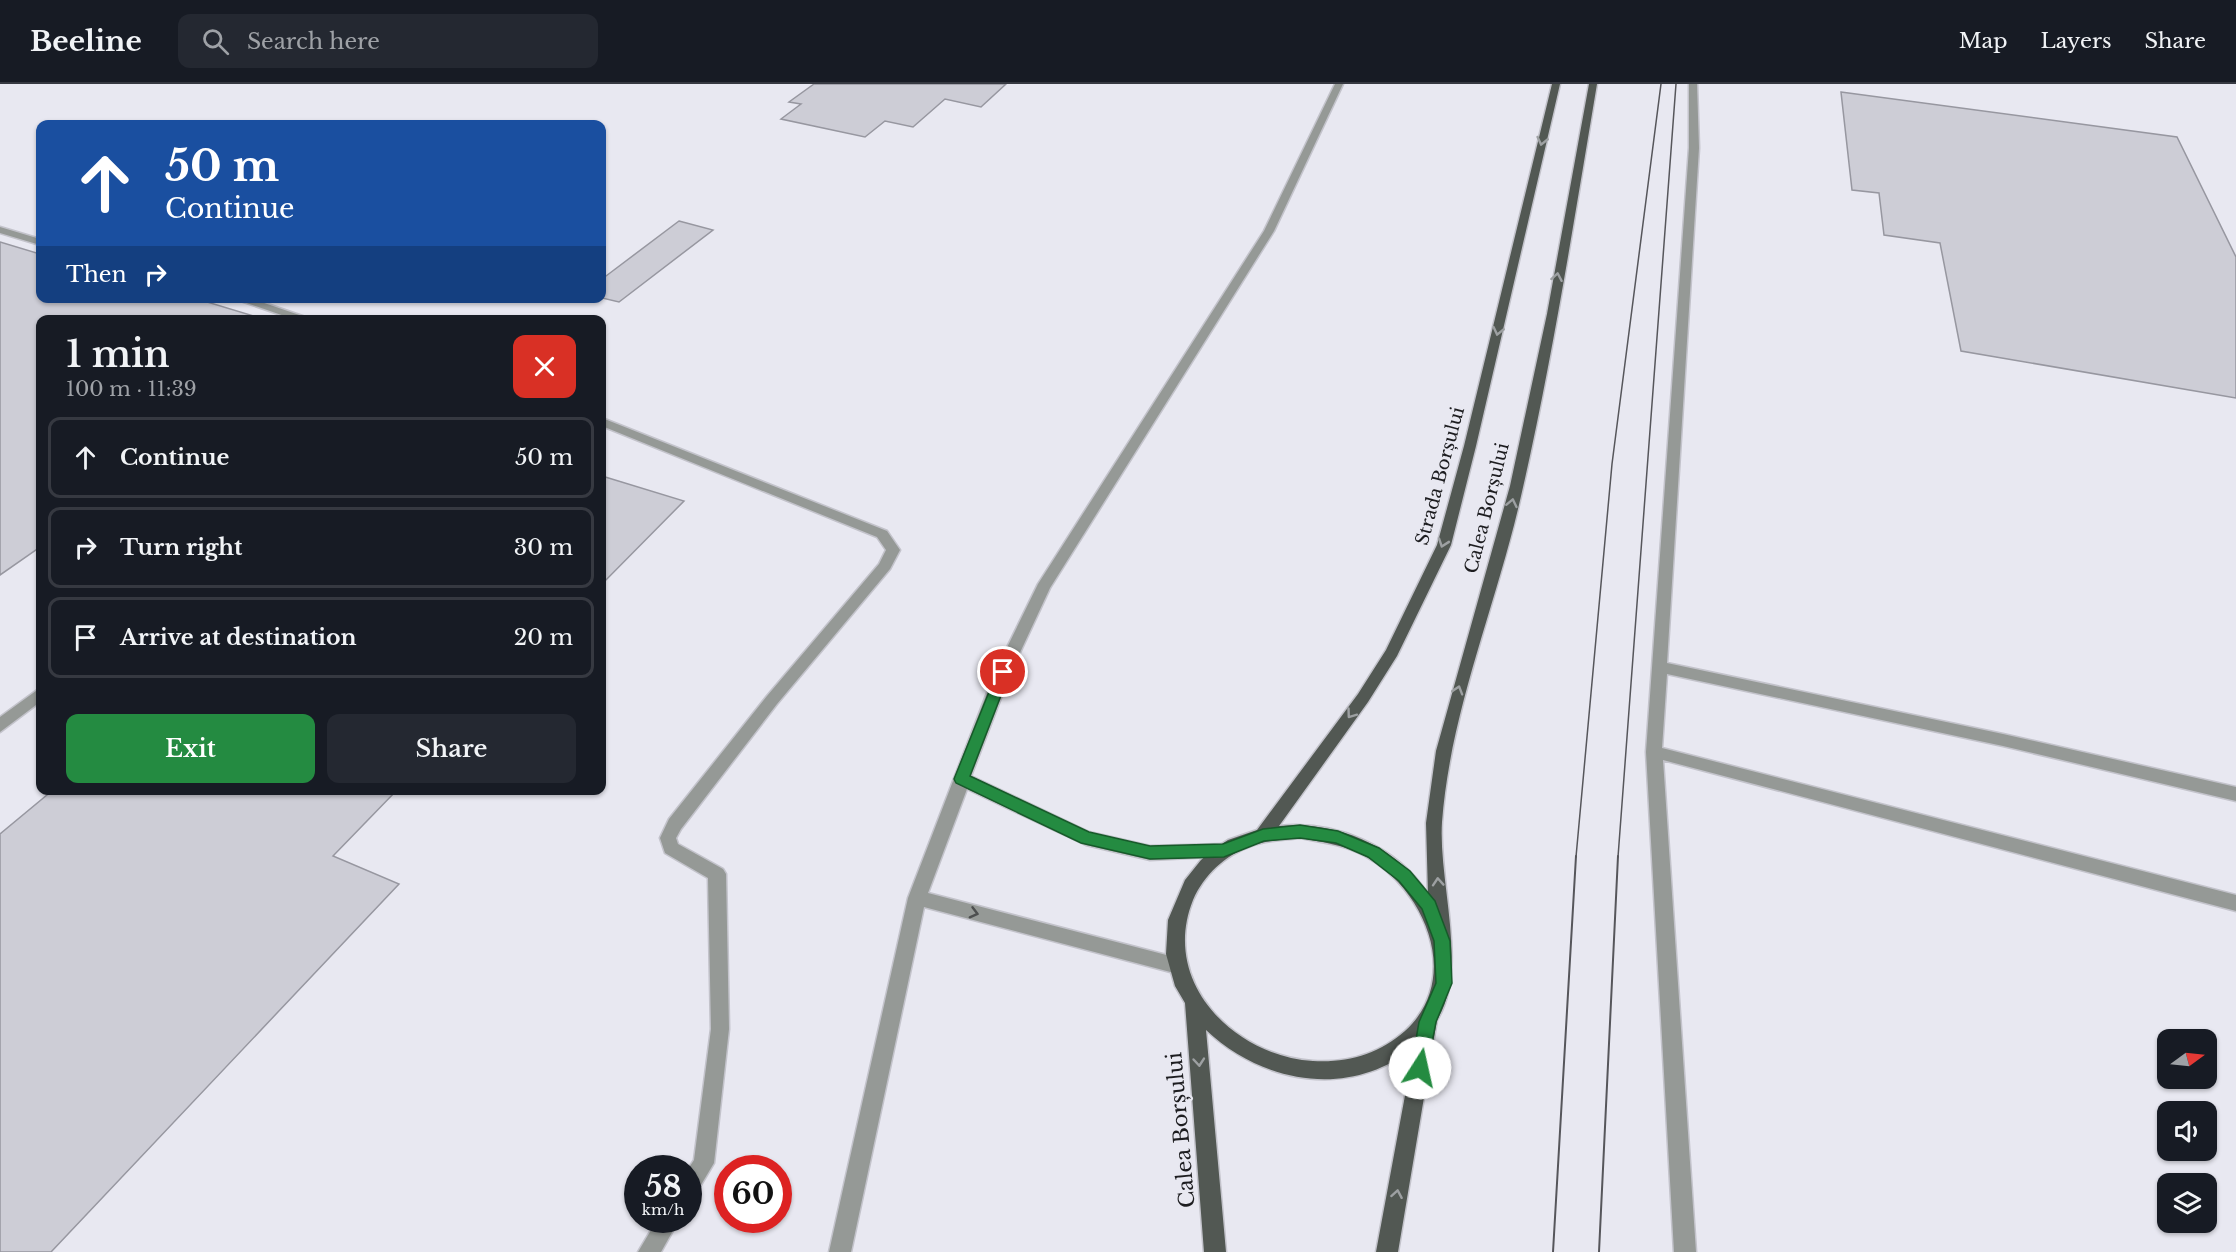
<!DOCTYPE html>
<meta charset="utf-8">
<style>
:root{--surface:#171b24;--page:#242831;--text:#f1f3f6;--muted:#9ea1a6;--line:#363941;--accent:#248b41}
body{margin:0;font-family:"Libre Baskerville",serif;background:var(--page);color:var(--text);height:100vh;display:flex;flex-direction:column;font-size:22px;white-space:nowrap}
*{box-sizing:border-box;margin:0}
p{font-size:20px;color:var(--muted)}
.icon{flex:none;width:33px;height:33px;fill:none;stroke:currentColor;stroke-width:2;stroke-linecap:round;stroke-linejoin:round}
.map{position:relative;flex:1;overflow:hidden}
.side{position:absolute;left:36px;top:231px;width:570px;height:480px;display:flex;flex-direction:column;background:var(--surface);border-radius:12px;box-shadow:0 2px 4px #0004}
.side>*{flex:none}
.guide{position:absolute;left:36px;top:36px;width:570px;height:183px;border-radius:12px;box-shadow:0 2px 4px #0004;background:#1a4fa0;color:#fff;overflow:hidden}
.needle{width:39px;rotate:75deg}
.fabs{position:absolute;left:2157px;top:945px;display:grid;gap:12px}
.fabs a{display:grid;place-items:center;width:60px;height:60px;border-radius:12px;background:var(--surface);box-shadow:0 2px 4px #0004;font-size:30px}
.speed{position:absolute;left:624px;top:1071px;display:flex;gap:12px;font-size:30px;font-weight:700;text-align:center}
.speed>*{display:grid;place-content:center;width:78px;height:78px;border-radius:50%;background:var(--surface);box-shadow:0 2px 4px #0004;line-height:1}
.speed small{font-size:15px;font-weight:400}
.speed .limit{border:9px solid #d22;background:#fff;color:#111}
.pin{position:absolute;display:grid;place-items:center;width:51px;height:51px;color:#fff;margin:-26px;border:3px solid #fff;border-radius:50%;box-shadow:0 2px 6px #0007}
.me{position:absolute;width:66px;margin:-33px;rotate:10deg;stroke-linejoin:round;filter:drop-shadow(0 0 4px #0008)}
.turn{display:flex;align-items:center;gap:21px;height:126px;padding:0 30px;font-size:27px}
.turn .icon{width:78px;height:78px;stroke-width:2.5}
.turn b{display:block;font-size:42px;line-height:51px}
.then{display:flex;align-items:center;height:57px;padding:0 30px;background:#0003;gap:12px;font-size:22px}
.round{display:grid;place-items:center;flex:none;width:63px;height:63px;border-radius:12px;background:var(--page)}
.head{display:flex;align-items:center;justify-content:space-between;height:102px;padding:0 30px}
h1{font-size:36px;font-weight:600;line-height:45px}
.primary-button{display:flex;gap:12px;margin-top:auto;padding:12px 30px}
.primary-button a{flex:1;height:69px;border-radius:12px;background:var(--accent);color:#fff;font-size:24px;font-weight:600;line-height:69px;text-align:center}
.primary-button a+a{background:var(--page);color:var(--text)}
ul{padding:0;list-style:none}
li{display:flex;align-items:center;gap:18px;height:81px;margin:0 12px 9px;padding:0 18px;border:3px solid var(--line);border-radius:12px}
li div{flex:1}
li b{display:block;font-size:22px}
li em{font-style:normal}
header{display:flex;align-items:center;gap:36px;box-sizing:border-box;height:84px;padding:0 30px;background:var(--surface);border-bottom:2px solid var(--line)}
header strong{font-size:28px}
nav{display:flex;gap:33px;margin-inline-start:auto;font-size:21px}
.search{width:420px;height:54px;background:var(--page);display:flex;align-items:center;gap:15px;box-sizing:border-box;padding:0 21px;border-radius:12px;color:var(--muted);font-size:22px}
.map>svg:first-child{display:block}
</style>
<header>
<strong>Beeline</strong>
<div class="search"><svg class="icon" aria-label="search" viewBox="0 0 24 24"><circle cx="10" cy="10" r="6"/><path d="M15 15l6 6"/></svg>Search here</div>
<nav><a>Map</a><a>Layers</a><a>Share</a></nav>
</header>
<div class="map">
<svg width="2236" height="1168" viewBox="0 0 2236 1168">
<rect width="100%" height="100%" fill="#e8e8f1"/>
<path fill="#cdcdd6" stroke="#9797a0" stroke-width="1.5" d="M814,0H1006L981,23L945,15L913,43L885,37L865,53L781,35L801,20L789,18Z
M1841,8L2177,53L2236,173V314L1961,267L1940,159L1884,151L1879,109L1852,106Z
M679,137L713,146L619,218L602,214V195Z
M0,158L40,170V214H194L267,236H40V463L0,491Z
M602,392L684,417L602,500Z
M53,706H397L333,772L399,800L51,1168H0V750Z"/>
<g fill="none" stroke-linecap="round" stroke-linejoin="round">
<g stroke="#c3c3cb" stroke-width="3">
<path id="minor" d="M1335,0H1343L1274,147L1050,504L1011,588L971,692L1089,748L1150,762L1224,760L1230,762L1232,767L1230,772L1150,776L1086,761L967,705L928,809L1178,874L1184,876L1187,882L1184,888L1178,890L924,823L851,1168H829L908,814L995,588L1038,500L1264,147Z
M1689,0H1697L1699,64L1667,579L2003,650L2236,703V717L2003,662L1667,590L1662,664L2236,811V827L1663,676L1696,1168H1674L1646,668L1689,64Z
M0,143L40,155V161L0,149Z
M232,214H250L314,236H296Z
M602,334L887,447L900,466L890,485L777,620L681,745L676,754L678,760L723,785L726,790L729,945L714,1079L695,1111L688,1114V1085L694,1076L711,945L708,794L665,769L660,754L669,735L767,612L879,480L886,466L877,453L602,342Z
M40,604V618L0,648V633Z
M657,1136H679L661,1168H638Z"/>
</g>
<g stroke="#c3c3cb" stroke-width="3">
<path id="major" d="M1552,0H1560L1476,362L1451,461L1397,572L1368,618L1279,742C1336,736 1397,762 1428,810L1426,739L1436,667L1510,402L1547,230L1589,0H1597C1573,142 1551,285 1518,425C1493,529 1450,631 1442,738C1438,798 1469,885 1437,936L1398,1168H1376L1414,963C1350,1016 1262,999 1206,946L1226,1168H1204L1185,919L1175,902L1166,870L1168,836L1185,796L1201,776L1214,765L1228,756L1257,746L1358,610L1386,566L1437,461L1464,362ZM1300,754C1322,758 1345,761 1365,772C1425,805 1463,894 1405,947C1379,970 1348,979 1313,977C1234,972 1160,898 1193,816C1204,791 1225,771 1251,762C1266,756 1284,756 1300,754Z"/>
</g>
<use href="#minor" fill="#959996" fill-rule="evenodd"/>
<use href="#major" fill="#525853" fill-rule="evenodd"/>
<path stroke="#56565b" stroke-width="1.5" d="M1576,773L1612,380L1661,0
M1618,773L1676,0"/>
<path stroke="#56565b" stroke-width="2" d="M1553,1168L1576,772
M1599,1168L1618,772"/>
</g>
<defs><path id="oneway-chevron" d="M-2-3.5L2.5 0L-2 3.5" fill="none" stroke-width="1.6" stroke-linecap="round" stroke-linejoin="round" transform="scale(1.5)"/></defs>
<g stroke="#9da0a2">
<use href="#oneway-chevron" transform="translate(1542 57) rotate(103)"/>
<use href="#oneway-chevron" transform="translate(1557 193) rotate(-80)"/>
<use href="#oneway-chevron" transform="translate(1498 247) rotate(103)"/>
<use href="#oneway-chevron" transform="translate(1512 419) rotate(-78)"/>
<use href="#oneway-chevron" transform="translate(1443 459) rotate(109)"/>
<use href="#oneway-chevron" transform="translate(1458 606) rotate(-73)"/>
<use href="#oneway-chevron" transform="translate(1351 630) rotate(126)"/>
<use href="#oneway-chevron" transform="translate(1438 798) rotate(-94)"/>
<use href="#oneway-chevron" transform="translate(1199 978) rotate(85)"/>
<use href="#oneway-chevron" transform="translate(1397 1110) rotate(-80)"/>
</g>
<use stroke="#4d4f4f" href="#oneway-chevron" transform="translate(974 829) rotate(15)"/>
<path fill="#248b41" stroke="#175a2a" stroke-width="1.5" d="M1003,582L1010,588L970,692L1089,748L1150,762L1223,760L1263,745L1300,741L1338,747L1379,764L1410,787L1435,817L1450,857L1452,899L1436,938L1426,990L1420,992L1413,990L1411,984L1419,938L1436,899L1434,857L1422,825L1399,797L1368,773L1336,759L1300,754L1264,757L1224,773L1150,775L1081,759L956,699L954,695L997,588Z"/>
<g text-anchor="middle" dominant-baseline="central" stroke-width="4.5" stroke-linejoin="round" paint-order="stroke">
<g font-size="18" fill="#1d1d20" stroke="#e8e8f1">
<text transform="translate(1440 392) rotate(-75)">Strada Borșului</text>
<text transform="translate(1487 424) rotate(-76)">Calea Borșului</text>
</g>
<g font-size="21" fill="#1d1d20" stroke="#e8e8f1">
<text transform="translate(1181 1046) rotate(-95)">Calea Borșului</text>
</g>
</g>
</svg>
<div class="fabs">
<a><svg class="needle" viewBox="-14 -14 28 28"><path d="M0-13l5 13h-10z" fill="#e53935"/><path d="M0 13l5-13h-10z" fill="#9ea1a6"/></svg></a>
<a><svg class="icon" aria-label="sound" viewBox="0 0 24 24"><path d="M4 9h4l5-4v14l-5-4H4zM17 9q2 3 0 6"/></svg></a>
<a><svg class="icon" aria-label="layers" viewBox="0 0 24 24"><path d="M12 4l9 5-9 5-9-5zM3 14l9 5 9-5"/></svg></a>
</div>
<div class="speed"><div>58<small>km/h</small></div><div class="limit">60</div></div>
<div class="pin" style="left:1003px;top:588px;background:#d93025"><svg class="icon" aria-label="arrive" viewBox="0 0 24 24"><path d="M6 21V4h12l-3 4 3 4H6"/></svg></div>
<svg class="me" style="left:1420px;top:984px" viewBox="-20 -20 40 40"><circle r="19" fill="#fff"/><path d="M0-13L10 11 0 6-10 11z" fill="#248b41"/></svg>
<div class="guide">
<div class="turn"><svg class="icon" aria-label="ahead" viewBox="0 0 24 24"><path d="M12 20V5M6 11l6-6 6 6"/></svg><div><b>50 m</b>Continue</div></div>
<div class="then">Then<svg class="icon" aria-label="right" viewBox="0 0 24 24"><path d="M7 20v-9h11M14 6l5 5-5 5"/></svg></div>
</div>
<section class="side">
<div class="head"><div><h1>1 min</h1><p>100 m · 11:39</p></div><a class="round" style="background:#d93025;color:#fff"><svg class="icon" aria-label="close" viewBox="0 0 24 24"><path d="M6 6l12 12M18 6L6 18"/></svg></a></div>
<ul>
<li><svg class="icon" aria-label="ahead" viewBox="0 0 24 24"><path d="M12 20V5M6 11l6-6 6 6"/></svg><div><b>Continue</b></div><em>50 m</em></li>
<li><svg class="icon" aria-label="right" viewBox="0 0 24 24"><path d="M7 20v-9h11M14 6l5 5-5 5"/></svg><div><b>Turn right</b></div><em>30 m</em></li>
<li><svg class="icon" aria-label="arrive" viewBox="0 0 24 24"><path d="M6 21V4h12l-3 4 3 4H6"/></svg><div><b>Arrive at destination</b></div><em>20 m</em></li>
</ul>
<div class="primary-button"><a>Exit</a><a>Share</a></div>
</section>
</div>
